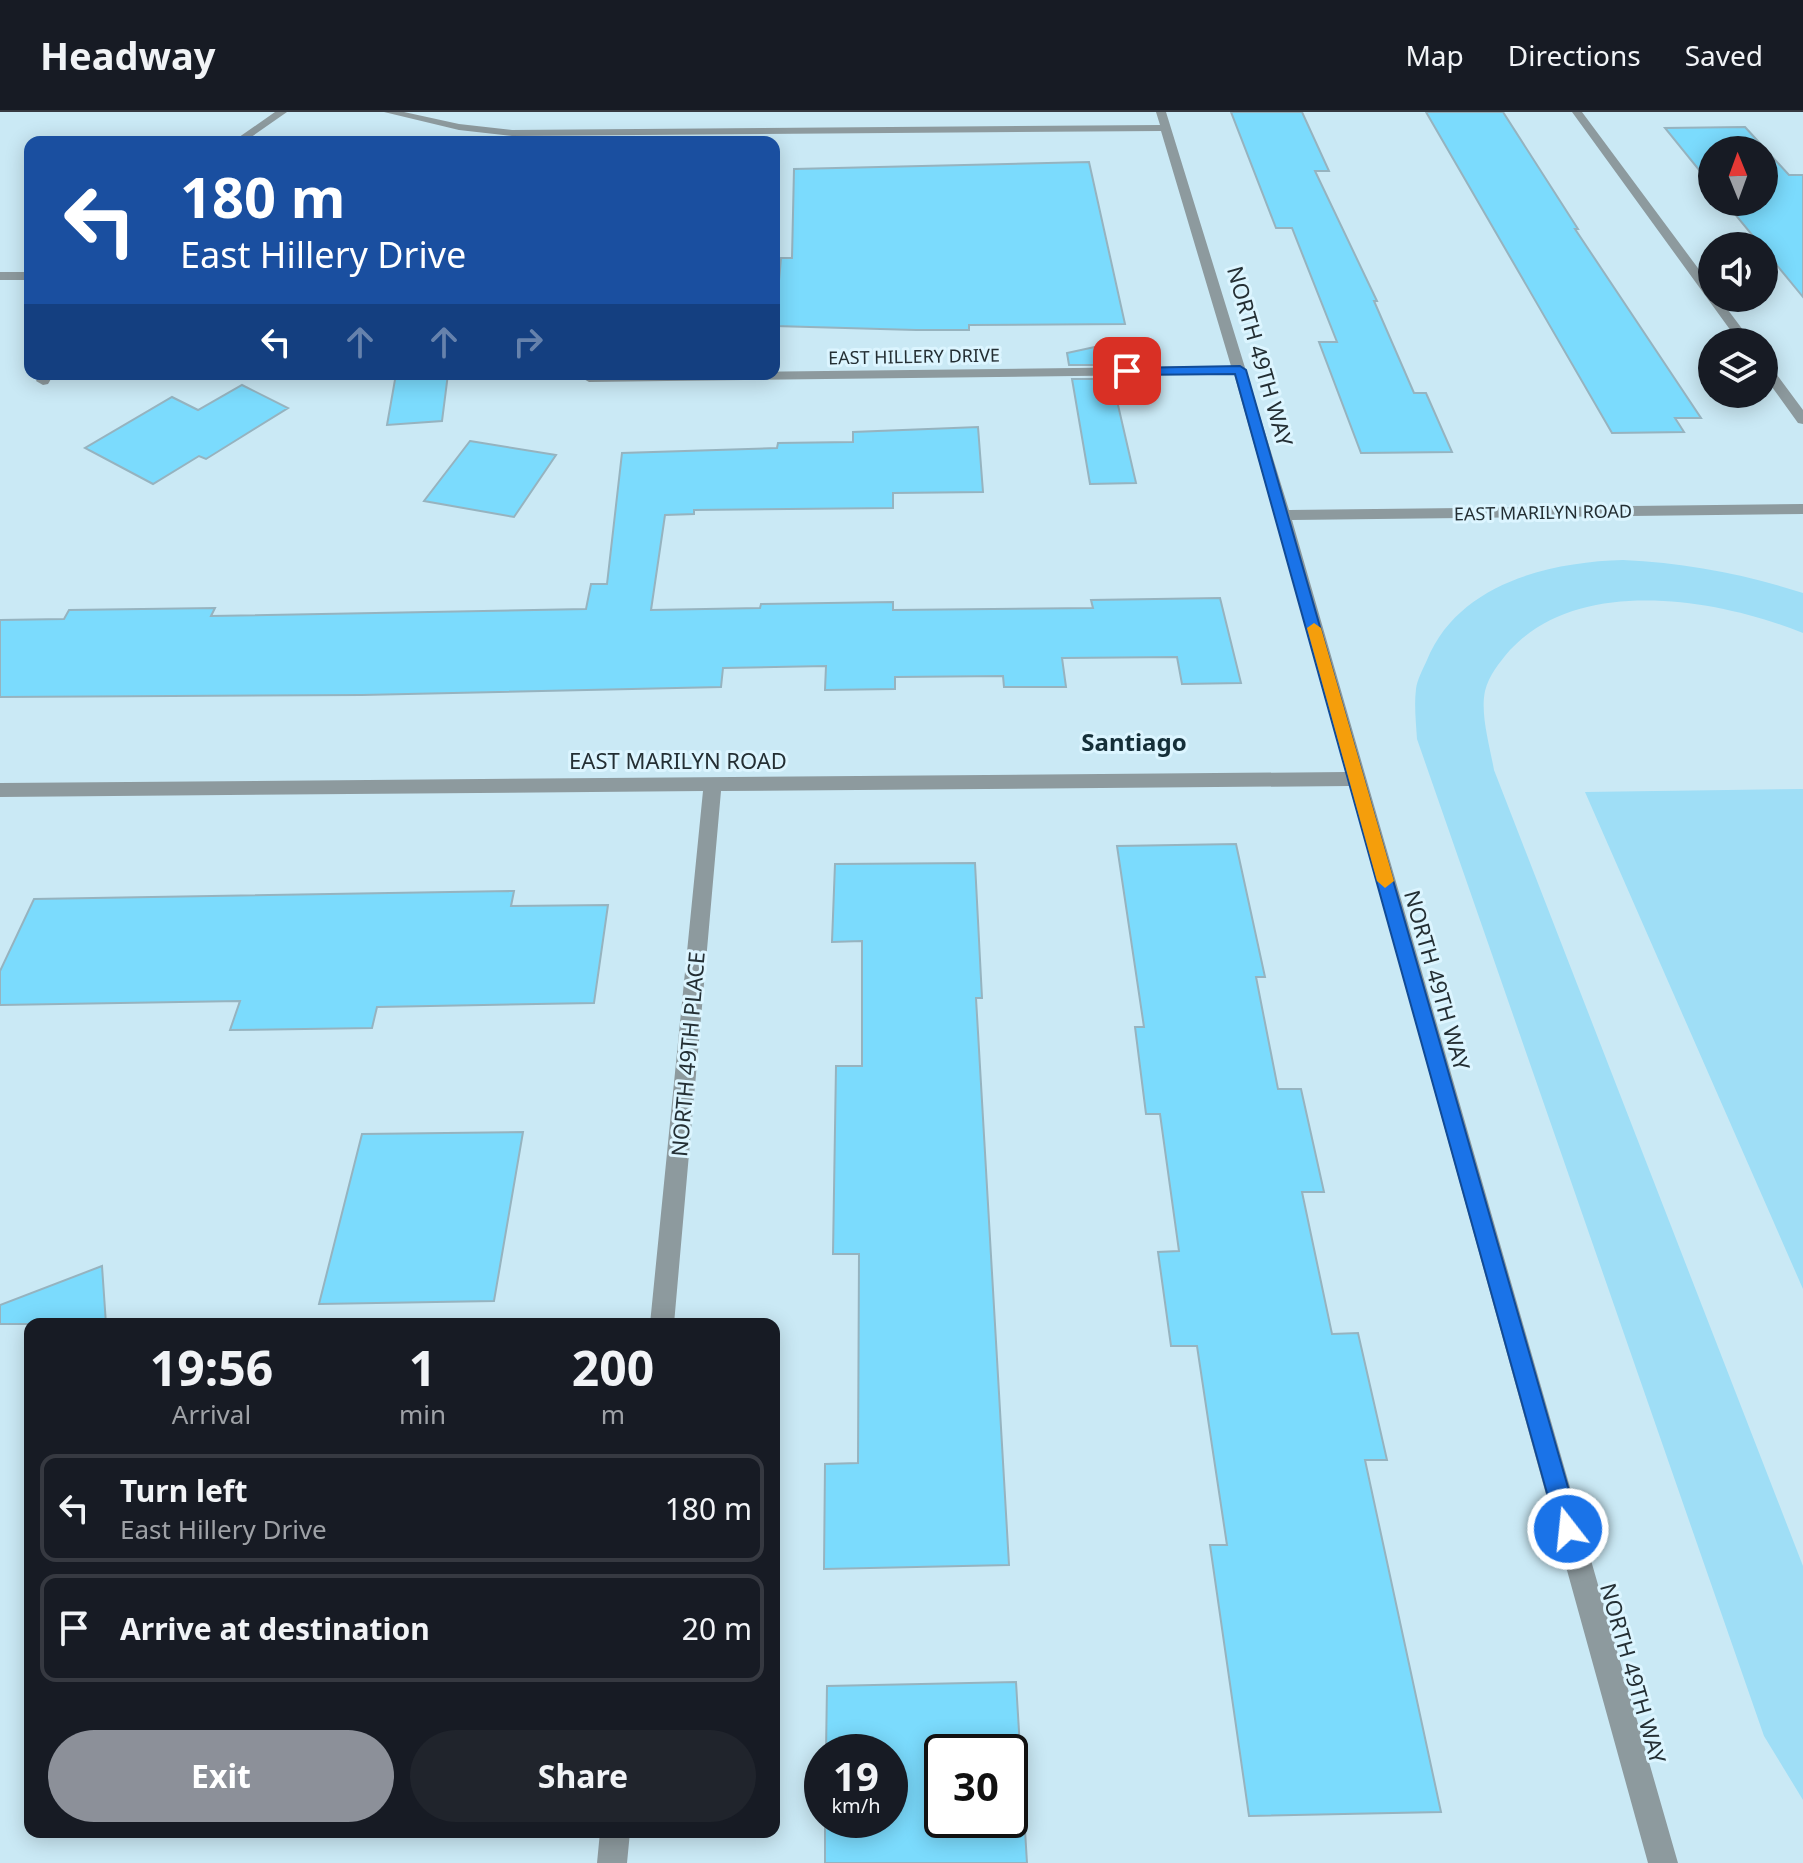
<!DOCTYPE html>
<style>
:root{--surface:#171b24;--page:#20242c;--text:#f1f3f6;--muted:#9ea1a6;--line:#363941;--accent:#8c9099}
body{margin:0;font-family:"Noto Sans",sans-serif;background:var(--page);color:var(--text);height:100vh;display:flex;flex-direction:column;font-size:30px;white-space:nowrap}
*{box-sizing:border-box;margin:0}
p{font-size:26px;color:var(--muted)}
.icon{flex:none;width:44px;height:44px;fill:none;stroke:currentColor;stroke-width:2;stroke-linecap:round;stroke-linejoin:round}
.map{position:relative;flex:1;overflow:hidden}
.side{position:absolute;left:24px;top:1206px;width:756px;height:520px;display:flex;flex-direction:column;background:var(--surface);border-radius:16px;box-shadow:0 4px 20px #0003}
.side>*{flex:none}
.banner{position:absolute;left:24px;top:24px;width:756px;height:244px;border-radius:16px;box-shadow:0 4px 20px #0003;background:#1a4fa0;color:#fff;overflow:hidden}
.needle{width:52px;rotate:359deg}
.controls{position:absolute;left:1698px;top:24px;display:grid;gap:16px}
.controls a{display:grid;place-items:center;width:80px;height:80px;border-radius:50%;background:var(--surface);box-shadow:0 4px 20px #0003;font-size:40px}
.speed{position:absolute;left:804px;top:1622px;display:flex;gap:16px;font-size:40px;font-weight:700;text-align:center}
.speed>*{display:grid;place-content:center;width:104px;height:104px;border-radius:50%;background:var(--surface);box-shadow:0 4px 20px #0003;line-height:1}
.speed small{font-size:20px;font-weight:400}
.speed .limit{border:4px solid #111;border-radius:12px;background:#fff;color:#111}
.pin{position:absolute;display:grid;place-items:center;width:68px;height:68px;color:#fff;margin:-34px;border-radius:16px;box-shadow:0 4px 12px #0006}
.me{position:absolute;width:88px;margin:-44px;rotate:344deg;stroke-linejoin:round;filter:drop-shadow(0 0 6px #0008)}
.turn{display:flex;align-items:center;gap:28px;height:168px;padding:0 24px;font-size:36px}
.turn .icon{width:104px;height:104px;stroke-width:2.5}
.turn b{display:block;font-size:56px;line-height:68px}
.lanes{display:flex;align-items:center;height:76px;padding:0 24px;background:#0003;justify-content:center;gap:40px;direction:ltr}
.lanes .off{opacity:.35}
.eta{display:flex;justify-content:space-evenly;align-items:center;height:136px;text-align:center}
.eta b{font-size:48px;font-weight:700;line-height:56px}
.action{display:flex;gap:16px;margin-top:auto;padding:16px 24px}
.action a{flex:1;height:92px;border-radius:48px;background:var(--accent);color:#fff;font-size:32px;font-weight:700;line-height:92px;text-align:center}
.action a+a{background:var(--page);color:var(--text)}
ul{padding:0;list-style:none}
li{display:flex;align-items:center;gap:24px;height:108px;margin:0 16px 12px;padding:0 8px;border:4px solid var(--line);border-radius:16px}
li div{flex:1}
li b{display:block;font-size:30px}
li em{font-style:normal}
header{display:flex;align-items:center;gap:48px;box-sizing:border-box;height:112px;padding:0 40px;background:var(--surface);border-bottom:2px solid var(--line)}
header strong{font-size:38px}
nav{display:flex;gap:44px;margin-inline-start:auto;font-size:28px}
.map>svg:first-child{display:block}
</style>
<header>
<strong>Headway</strong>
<nav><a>Map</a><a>Directions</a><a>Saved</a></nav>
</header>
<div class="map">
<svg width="1803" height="1751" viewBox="0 0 1803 1751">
<rect width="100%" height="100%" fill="#cae9f5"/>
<path fill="#9fdef6" d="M1623,448C1686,451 1744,462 1803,481V521C1718,487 1580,463 1510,538C1499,551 1489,563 1485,579C1480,602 1490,635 1494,658L1803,1454V1688L1764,1624L1417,627C1416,611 1414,593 1416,577C1417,568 1423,557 1427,548C1458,472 1548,450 1623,448Z
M1803,677V1177L1585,680Z"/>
<path fill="#7bdbfd" stroke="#96b3bf" stroke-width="2" fill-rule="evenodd" d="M1231,0H1302L1329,59H1315L1377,189H1374L1414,281H1426L1452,340L1361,341L1319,230H1337L1292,116H1276Z
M1426,0H1503L1578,117H1575L1701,306H1675L1684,320L1612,321Z
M1745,15L1789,63H1803V185L1725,90H1764V38H1712V74L1665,16Z
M1089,50L1125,212L969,213V218H916L775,214L781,146H792L794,57Z
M1104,233L1108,253H1069L1067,241Z
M396,262H448L442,309L387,313Z
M1072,267H1112L1136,371L1090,372Z
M242,273L288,296L206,347L199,344L153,372L85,336L172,285L198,298Z
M978,315L983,380L893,381V396L694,398V402L665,403L651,498L760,496L761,492L893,490V498L1093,496L1091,488L1220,486L1241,571L1182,572L1177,545L1062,546L1066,575H1004L1003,564L895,565V577L825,578L826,554L723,556L721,575L362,583L0,585V508L64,507L69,498L215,496L211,504L586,497L591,472H607L622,341L777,336L778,331L853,330V320Z
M470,329L556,343L514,405L424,389Z
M1236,732L1265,865H1256L1278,977H1301L1324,1080H1302L1332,1222L1358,1221L1387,1348H1365L1441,1700L1249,1704L1210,1433H1227L1197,1234H1171L1158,1140L1179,1139L1160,1002H1146L1135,915H1144L1117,734Z
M975,751L982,886H976L1009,1453L824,1457L825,1352L858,1351L859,1142H833L836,954H862V829L832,830L835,752Z
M514,779L511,794L608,793L594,891L377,895L372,916L230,918L240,889L0,893V859L34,787Z
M523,1020L494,1189L319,1192L362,1022Z
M102,1154L106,1212H0V1193Z
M1016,1570L1027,1751H825V1708H890V1640H826L827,1574ZM942,1640H1010V1708H942Z"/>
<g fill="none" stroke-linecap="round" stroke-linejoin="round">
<path fill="#8d9a9e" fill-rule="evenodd" d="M275,0H287L244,30H232Z
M384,0H404L459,12L512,18L1160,13L1156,0H1166L1289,398L1803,392V402L1292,408L1678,1751H1648L1350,674L721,679L674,1212H650L703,679L0,685V671L1347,660L1234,262L589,270L582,266L589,262L1231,254L1161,19L512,24L459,18Z
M1572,0H1582L1712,175V186H1719L1752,230H1739Z
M0,160H30V168H0Z
M1764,251L1769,252L1803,298V312L1798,311L1764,264Z
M40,262H54L48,272L43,273L36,269Z
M600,1720H630L627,1751H597Z"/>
</g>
<path fill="#1a73e8" stroke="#114b97" stroke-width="2" d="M1240,254L1246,258L1580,1417L1577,1425L1568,1428L1560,1425L1557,1417L1235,262L1127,263L1121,259L1127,256Z"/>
<path fill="#f59e0b" d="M1314,511L1321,516L1394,769L1385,776L1377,769L1307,516Z"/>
<g text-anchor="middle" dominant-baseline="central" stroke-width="6" stroke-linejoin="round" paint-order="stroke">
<g font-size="18" fill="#242f34" stroke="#dcf5ff">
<text transform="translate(914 244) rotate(-1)">EAST HILLERY DRIVE</text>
<text transform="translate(1543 400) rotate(-1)">EAST MARILYN ROAD</text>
</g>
<g font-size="22" fill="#242f34" stroke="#dcf5ff">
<text transform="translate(1261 244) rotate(74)">NORTH 49TH WAY</text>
<text x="678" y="648">EAST MARILYN ROAD</text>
<text transform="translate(1438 868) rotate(74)">NORTH 49TH WAY</text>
<text transform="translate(687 942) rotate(-85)">NORTH 49TH PLACE</text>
<text transform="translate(1634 1561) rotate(74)">NORTH 49TH WAY</text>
</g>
<g font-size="24" font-weight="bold" fill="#152f39" stroke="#dcf5ff">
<text x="1134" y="629">Santiago</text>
</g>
</g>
</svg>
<div class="controls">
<a><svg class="needle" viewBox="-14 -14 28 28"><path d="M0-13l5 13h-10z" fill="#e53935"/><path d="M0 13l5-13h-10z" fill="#9ea1a6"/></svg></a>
<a><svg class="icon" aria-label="sound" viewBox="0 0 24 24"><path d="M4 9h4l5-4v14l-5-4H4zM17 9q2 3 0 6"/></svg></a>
<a><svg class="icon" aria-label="layers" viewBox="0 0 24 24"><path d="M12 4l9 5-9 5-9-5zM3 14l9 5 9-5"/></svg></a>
</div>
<div class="speed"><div>19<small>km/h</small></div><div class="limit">30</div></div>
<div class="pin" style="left:1127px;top:259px;background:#d93025"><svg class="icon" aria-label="arrive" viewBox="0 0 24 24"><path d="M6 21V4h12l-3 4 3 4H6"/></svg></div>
<svg class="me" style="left:1568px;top:1417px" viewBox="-20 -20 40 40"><circle r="17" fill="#1a73e8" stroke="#fff" stroke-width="3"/><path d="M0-11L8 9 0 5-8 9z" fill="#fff"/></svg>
<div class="banner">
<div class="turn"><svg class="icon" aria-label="left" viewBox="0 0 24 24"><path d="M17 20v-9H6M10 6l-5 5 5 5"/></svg><div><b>180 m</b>East Hillery Drive</div></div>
<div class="lanes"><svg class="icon" aria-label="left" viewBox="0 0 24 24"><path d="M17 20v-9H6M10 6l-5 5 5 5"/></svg><svg class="icon off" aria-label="ahead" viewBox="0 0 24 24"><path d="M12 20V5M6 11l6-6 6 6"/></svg><svg class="icon off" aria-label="ahead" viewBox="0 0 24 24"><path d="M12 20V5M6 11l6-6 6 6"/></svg><svg class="icon off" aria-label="right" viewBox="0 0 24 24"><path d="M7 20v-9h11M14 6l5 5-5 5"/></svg></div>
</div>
<section class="side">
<div class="eta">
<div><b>19:56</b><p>Arrival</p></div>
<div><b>1</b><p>min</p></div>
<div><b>200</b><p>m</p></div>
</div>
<ul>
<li><svg class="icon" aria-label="left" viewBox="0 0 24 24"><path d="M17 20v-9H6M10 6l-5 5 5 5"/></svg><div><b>Turn left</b><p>East Hillery Drive</p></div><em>180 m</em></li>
<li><svg class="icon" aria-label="arrive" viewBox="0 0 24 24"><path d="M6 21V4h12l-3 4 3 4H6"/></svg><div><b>Arrive at destination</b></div><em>20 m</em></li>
</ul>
<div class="action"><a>Exit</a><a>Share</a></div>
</section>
</div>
